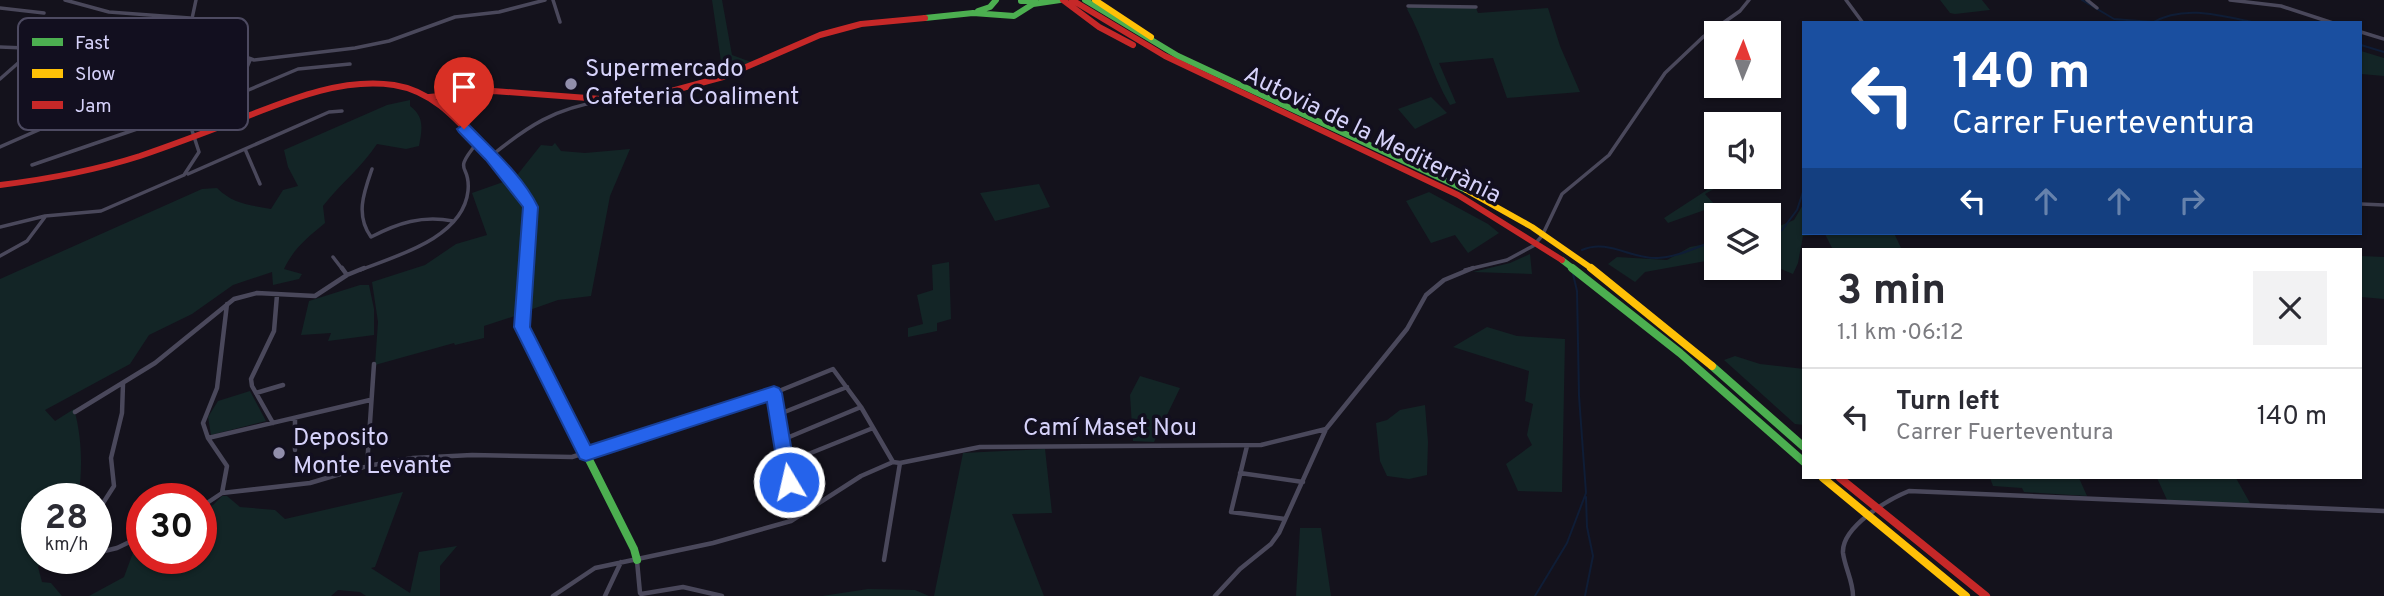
<!DOCTYPE html>
<meta charset="utf-8">
<style>
:root{--surface:#fff;--page:#f2f2f3;--text:#2b2b33;--muted:#7c7c81;--line:#e1e1e2}
body{margin:0;font-family:Overpass,sans-serif;background:var(--page);color:var(--text);height:100vh;display:flex;flex-direction:column;font-size:26px;white-space:nowrap}
*{box-sizing:border-box;margin:0}
p{font-size:23px;color:var(--muted)}
.icon{flex:none;width:38px;height:38px;fill:none;stroke:currentColor;stroke-width:2;stroke-linecap:round;stroke-linejoin:round}
.map{position:relative;flex:1;overflow:hidden}
.panel{position:absolute;left:1802px;top:248px;width:560px;height:231px;display:flex;flex-direction:column;background:var(--surface);border-radius:0px;box-shadow:0 2px 5px #0004}
.panel>*{flex:none}
.hud{position:absolute;left:1802px;top:21px;width:560px;height:214px;border-radius:0px;box-shadow:0 2px 5px #0004;background:#1a4fa0;color:#fff;overflow:hidden}
.needle{width:46px;rotate:1deg}
.controls{position:absolute;left:1704px;top:21px;display:grid;gap:14px}
.controls a{display:grid;place-items:center;width:77px;height:77px;border-radius:0px;background:var(--surface);box-shadow:0 2px 5px #0004;font-size:35px}
.speed{position:absolute;left:21px;top:483px;display:flex;gap:14px;font-size:35px;font-weight:700;text-align:center}
.speed>*{display:grid;place-content:center;width:91px;height:91px;border-radius:50%;background:var(--surface);box-shadow:0 2px 5px #0004;line-height:1}
.speed small{font-size:18px;font-weight:400}
.speed .limit{border:10px solid #d22;background:#fff;color:#111}
.pin{position:absolute;display:grid;place-items:center;width:60px;height:60px;color:#fff;margin:-72px -30px;border-radius:50% 50% 50% 0;rotate:-45deg;box-shadow:0 0 7px #0007}
.pin .icon{rotate:45deg}
.me{position:absolute;width:77px;margin:-38px;rotate:351deg;stroke-linejoin:round;filter:drop-shadow(0 0 5px #0008)}
.turn{display:flex;align-items:center;gap:24px;height:147px;padding:0 35px;font-size:32px}
.turn .icon{width:91px;height:91px;stroke-width:2.5}
.turn b{display:block;font-size:49px;line-height:60px}
.lanes{display:flex;align-items:center;height:66px;padding:0 35px;background:#0003;justify-content:center;gap:35px;direction:ltr}
.lanes .off{opacity:.35}
.round{display:grid;place-items:center;flex:none;width:74px;height:74px;border-radius:0px;background:var(--page)}
.overview{display:flex;align-items:center;justify-content:space-between;height:119px;padding:0 35px}
h1{font-size:42px;font-weight:700;line-height:52px}
ul{padding:0;list-style:none}
li{display:flex;align-items:center;gap:21px;height:98px;padding:0 35px;border-top:2px solid var(--line)}
li div{flex:1}
li b{display:block;font-size:26px}
li em{font-style:normal}
.map>svg:first-child{display:block}
</style>
<div class="map">
<svg width="2384" height="596" viewBox="0 0 2384 596">
<rect width="100%" height="100%" fill="#14121c"/>
<path fill="#132526" d="M712,0H722L732,55L751,62L723,75Z
M1940,0H1982L1990,10L1955,14L1950,13Z
M1409,7L1476,8L1478,13L1548,8L1560,46L1580,92L1507,98L1493,58L1439,63L1456,103L1450,105C1431,73 1424,39 1407,9Z
M2361,51L2384,58V76L2361,74Z
M1431,97L1447,113L1415,129L1398,109Z
M410,100V106C425,117 422,130 419,146L406,149L377,144C362,167 340,184 323,206L325,223C307,238 294,248 284,269L302,274L299,279L273,285L272,272L233,285L192,314L149,335L130,364L45,410L55,421L74,409C82,437 83,470 78,499H37V558H44L38,567L42,582L51,583L62,596H0V279L202,189L217,188C233,204 249,205 271,209L283,190L298,186L288,167L284,150L387,105Z
M555,143L561,151L585,153L630,149L610,196L591,296L558,300L524,312L534,210L527,193L514,179L541,145L552,146Z
M1717,172V177H1735L1705,194L1716,206L1668,223L1664,218L1707,190L1713,174Z
M506,181L522,196L528,211L518,315L484,326V338L455,345L454,343L375,365L378,322L372,282L425,265L456,244L487,235L472,193Z
M1039,184L1050,207L995,221L980,193Z
M1429,192L1488,224L1499,233L1468,253L1455,235L1431,243L1406,201Z
M1804,203V233H1894L1902,250H1833L1825,234L1803,236L1798,263L1793,274L1769,264V230L1794,220Z
M1717,242V259L1645,272L1635,282L1608,264L1617,257L1667,260L1690,247Z
M1530,254L1532,274L1473,272L1510,263Z
M2361,256L2384,257V299L2361,297Z
M949,262L951,319L937,323V331L908,337V328L923,324L917,295L933,290L932,265Z
M360,285H369L374,309V335L328,341L331,333L301,335L309,301Z
M1487,327L1517,336L1565,339L1562,492L1518,491L1506,464L1532,445L1527,435L1533,404L1525,401L1529,371L1453,347Z
M1735,356L1760,364L1804,369V425L1795,424L1724,360Z
M1140,376L1180,388L1154,442L1133,441L1130,395Z
M250,391L266,421L211,435L208,417L218,401Z
M1425,405L1428,442L1427,475L1409,479L1387,476L1380,461L1376,423L1387,420L1400,410Z
M1045,449L1052,513L1012,514L1044,596H934L963,453Z
M1990,478H2079L2087,496L2024,492L2022,488L1993,486Z
M2157,478H2236L2250,503L2168,502Z
M403,492L375,567L371,568L410,593L419,552L457,546L440,566V596H366L360,592L338,590L331,596H89L124,577L137,542L142,538V558H201V510L213,505L222,496H227L240,507L275,510L285,519Z
M1300,528H1321L1331,596H1296Z
M868,589L915,590L929,596H822Z"/>
<g fill="none" stroke-linecap="round" stroke-linejoin="round">
<path stroke="#0f1d36" stroke-width="2" d="M2082,0L2114,19L2152,22
M2152,23C2184,4 2222,16 2256,23
M2361,45L2384,52
M1769,232L1782,230L1797,210L1804,189
M1582,250C1608,238 1632,260 1658,258C1679,257 1698,246 1717,240
M1535,596L1567,543L1586,493L1579,396L1577,291L1573,274
M1585,596L1593,556L1587,527L1586,497"/>
<path stroke="#4a485b" stroke-width="3.5" d="M65,0L109,12L190,18L214,31L218,47L254,60L355,48L389,41L455,17L499,12L545,0
M553,0L560,22
M1846,0L1863,23
M2087,0L2097,8
M2230,0L2281,6L2333,23
M1408,6L1476,7
M0,8L44,13
M2361,32L2384,39
M0,47L50,49
M0,79L25,57L27,48
M236,94L250,60
M0,147L68,117L179,41L190,28L196,0
M245,149L260,184
M491,156C528,126 555,108 603,101
M32,165L239,94L298,69L350,64
M372,169C364,192 355,215 371,237C398,223 422,215 453,221
M188,174L329,112L342,111
M2361,204L2384,205
M0,227L45,216L101,211L184,175L199,152L187,115L183,113L171,90
M0,256L27,241L45,217
M333,257L343,270
M360,270C396,256 463,238 468,191C471,162 451,175 477,143
M1465,270L1507,260L1533,246L1542,236L1562,194L1609,155L1665,73L1703,37L1740,11L1749,0"/>
<path stroke="#4a485b" stroke-width="4.5" d="M342,268L347,275
M256,393L283,385
M774,393L794,519
M75,412L155,363L234,299L257,293L315,296L347,275L364,268
M777,415L847,387
M295,418V450
M273,423L252,386L251,379L274,331L277,295
M208,438L370,400
M782,440L861,407
M1247,446L1231,512L1285,519
M786,463L873,428
M367,466L374,364
M1240,473L1303,482
M222,493L227,466L208,438L203,423L217,388L227,304
M201,507L222,493L310,483L367,466L413,458L472,455L572,457L774,393L833,369L861,407L893,462
M96,514L114,486L111,458L122,413L123,384
M96,553L117,548L142,536
M884,560L900,463
M637,561L640,593
M641,594L683,587L722,596
M553,596L595,568L713,543L791,521L861,476L893,462L900,463L980,447L1261,445L1326,429
M605,596L621,562
M1215,596L1240,569L1271,544L1279,533L1326,429L1407,329L1426,295L1444,280L1473,268
M1853,596C1853,581 1845,568 1843,553C1841,527 1889,499 1909,491L2384,511"/>
<path stroke="#4caf50" stroke-width="6" d="M1085,0L1178,56L1466,190
M1021,1H1035
M978,11L990,7L996,0
M925,18L973,13L1014,16L1033,4L1060,0
M1562,260L1575,270"/>
<path stroke="#4caf50" stroke-width="8" d="M1572,268L1680,353L1804,462
M1712,366L1804,447
M553,388L634,549L637,560"/>
<path stroke="#ffc107" stroke-width="6" d="M1095,0L1151,37
M483,148L514,181L531,207L526,270
M1466,190L1532,227L1594,270"/>
<path stroke="#ffc107" stroke-width="8" d="M526,268L522,327L553,388
M1591,268L1712,366
M1823,478L1966,596"/>
<path stroke="#c62828" stroke-width="6" d="M1063,0L1099,27L1133,45
M1072,0L1165,56L1458,195L1562,260
M429,97L493,91L614,100L675,90L723,77L820,35L861,24L925,18
M0,185C49,179 93,171 140,156C172,145 204,133 235,121C284,102 340,77 394,85C433,91 457,120 483,148"/>
<path stroke="#c62828" stroke-width="8" d="M1840,478L1986,596"/>
</g>
<path fill="#2563eb" stroke="#184099" stroke-width="2" d="M464,124L469,125C493,150 523,176 538,207L530,327L590,445L774,386L779,388L782,393L797,482L795,487L789,489L782,487L780,482L767,402L586,461L580,459L514,327L523,207L486,160L459,132L457,129Z"/>
<g fill="#928fac" stroke="#120f1f" stroke-width="2.5">
<circle cx="571" cy="84" r="7"/>
<circle cx="279" cy="453" r="7"/>
</g>
<g text-anchor="middle" dominant-baseline="central" stroke-width="7" stroke-linejoin="round" paint-order="stroke">
<g font-size="24" fill="#d6d2fa" stroke="#120f1f" text-anchor="start">
<text x="585" y="70">Supermercado<tspan x="585" dy="28">Cafeteria Coaliment</tspan></text>
<text x="293" y="439">Deposito<tspan x="293" dy="28">Monte Levante</tspan></text>
</g>
<g font-size="24" fill="#d6d2fa" stroke="#120f1f">
<text transform="translate(1372 136) rotate(26)">Autovia de la Mediterrània</text>
<text x="1110" y="429">Camí Maset Nou</text>
</g>
</g>
<rect x="18" y="18" width="230" height="112" rx="10" fill="#120f1f" stroke="#4d4a61" stroke-width="2"/>
<rect x="32" y="38" width="31" height="8" fill="#4caf50"/>
<rect x="32" y="69" width="31" height="9" fill="#ffc107"/>
<rect x="32" y="101" width="31" height="8" fill="#c62828"/>
<g font-size="19" fill="#d6d2fa">
<text x="75" y="49">Fast</text>
<text x="75" y="80">Slow</text>
<text x="75" y="112">Jam</text>
</g>
</svg>
<div class="controls">
<a><svg class="needle" viewBox="-14 -14 28 28"><path d="M0-13l5 13h-10z" fill="#e53935"/><path d="M0 13l5-13h-10z" fill="#7c7c81"/></svg></a>
<a><svg class="icon" aria-label="sound" viewBox="0 0 24 24"><path d="M4 9h4l5-4v14l-5-4H4zM17 9q2 3 0 6"/></svg></a>
<a><svg class="icon" aria-label="layers" viewBox="0 0 24 24"><path d="M12 4l9 5-9 5-9-5zM3 14l9 5 9-5"/></svg></a>
</div>
<div class="speed"><div>28<small>km/h</small></div><div class="limit">30</div></div>
<div class="pin" style="left:464px;top:129px;background:#d93025"><svg class="icon" aria-label="arrive" viewBox="0 0 24 24"><path d="M6 21V4h12l-3 4 3 4H6"/></svg></div>
<svg class="me" style="left:789px;top:482px" viewBox="-20 -20 40 40"><circle r="17" fill="#2563eb" stroke="#fff" stroke-width="3"/><path d="M0-11L8 9 0 5-8 9z" fill="#fff"/></svg>
<div class="hud">
<div class="turn"><svg class="icon" aria-label="left" viewBox="0 0 24 24"><path d="M17 20v-9H6M10 6l-5 5 5 5"/></svg><div><b>140 m</b>Carrer Fuerteventura</div></div>
<div class="lanes"><svg class="icon" aria-label="left" viewBox="0 0 24 24"><path d="M17 20v-9H6M10 6l-5 5 5 5"/></svg><svg class="icon off" aria-label="ahead" viewBox="0 0 24 24"><path d="M12 20V5M6 11l6-6 6 6"/></svg><svg class="icon off" aria-label="ahead" viewBox="0 0 24 24"><path d="M12 20V5M6 11l6-6 6 6"/></svg><svg class="icon off" aria-label="right" viewBox="0 0 24 24"><path d="M7 20v-9h11M14 6l5 5-5 5"/></svg></div>
</div>
<section class="panel">
<div class="overview"><div><h1>3 min</h1><p>1.1 km · 06:12</p></div><a class="round"><svg class="icon" aria-label="close" viewBox="0 0 24 24"><path d="M6 6l12 12M18 6L6 18"/></svg></a></div>
<ul>
<li><svg class="icon" aria-label="left" viewBox="0 0 24 24"><path d="M17 20v-9H6M10 6l-5 5 5 5"/></svg><div><b>Turn left</b><p>Carrer Fuerteventura</p></div><em>140 m</em></li>
</ul>
</section>
</div>
